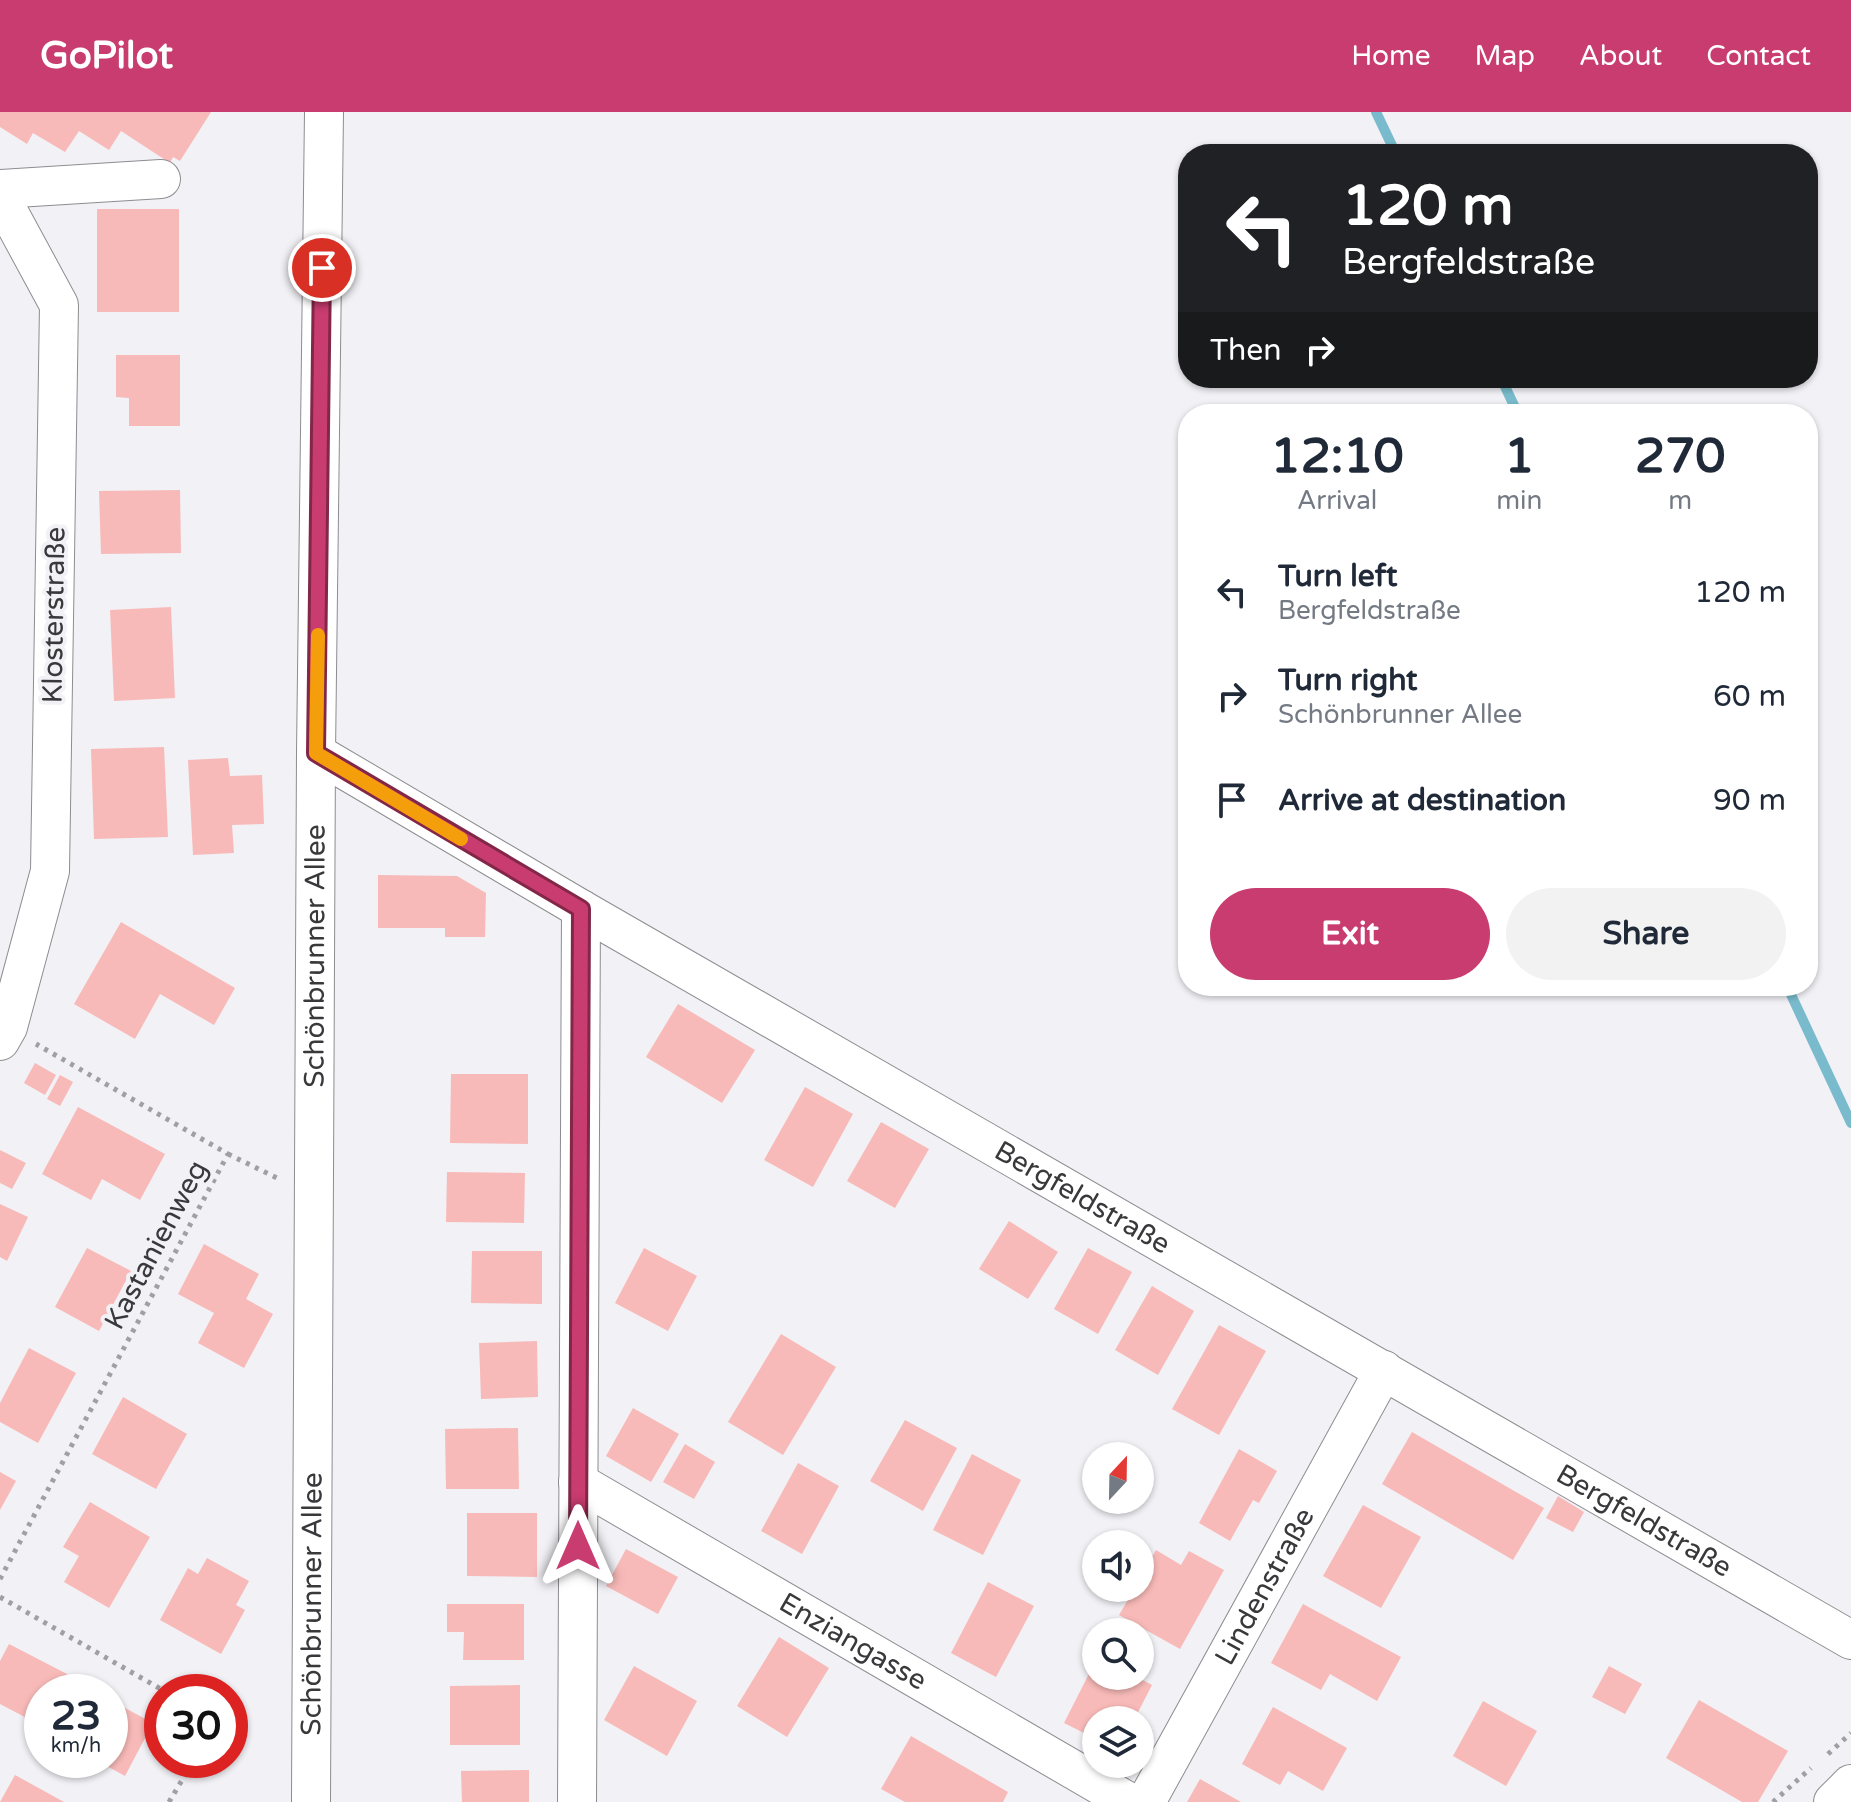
<!DOCTYPE html>
<meta charset="utf-8">
<style>
:root{--surface:#fff;--page:#f2f2f3;--text:#1f2937;--muted:#747a83;--accent:#c83c6f}
body{margin:0;font-family:"Varela Round",sans-serif;background:var(--page);color:var(--text);height:100vh;display:flex;flex-direction:column;font-size:30px;white-space:nowrap}
*{box-sizing:border-box;margin:0}
p{font-size:26px;color:var(--muted)}
.icon{flex:none;width:44px;height:44px;fill:none;stroke:currentColor;stroke-width:2;stroke-linecap:round;stroke-linejoin:round}
.map{position:relative;flex:1;overflow:hidden}
.panel{position:absolute;left:1178px;top:292px;width:640px;height:592px;display:flex;flex-direction:column;background:var(--surface);border-radius:32px;box-shadow:0 2px 6px #0004}
.panel>*{flex:none}
.banner{position:absolute;left:1178px;top:32px;width:640px;height:244px;border-radius:32px;box-shadow:0 2px 6px #0004;background:#202124;color:#fff;overflow:hidden}
.needle{width:52px;rotate:22deg}
.fabs{position:absolute;left:1082px;top:1330px;display:grid;gap:16px}
.fabs a{display:grid;place-items:center;width:72px;height:72px;border-radius:50%;background:var(--surface);box-shadow:0 2px 6px #0004;font-size:40px}
.speed{position:absolute;left:24px;top:1562px;display:flex;gap:16px;font-size:40px;font-weight:700;text-align:center}
.speed>*{display:grid;place-content:center;width:104px;height:104px;border-radius:50%;background:var(--surface);box-shadow:0 2px 6px #0004;line-height:1}
.speed small{font-size:20px;font-weight:400}
.speed .limit{border:12px solid #d22;background:#fff;color:#111}
.pin{position:absolute;display:grid;place-items:center;width:68px;height:68px;color:#fff;margin:-34px;border:4px solid #fff;border-radius:50%;box-shadow:0 2px 8px #0007}
.me{position:absolute;width:88px;margin:-44px;rotate:0deg;stroke-linejoin:round;filter:drop-shadow(0 0 6px #0008)}
.turn{display:flex;align-items:center;gap:28px;height:168px;padding:0 32px;font-size:36px}
.turn .icon{width:104px;height:104px;stroke-width:2.5}
.turn b{display:block;font-size:56px;line-height:68px}
.then{display:flex;align-items:center;height:76px;padding:0 32px;background:#0003;gap:16px;font-size:30px}
.eta{display:flex;justify-content:space-evenly;align-items:center;height:136px;text-align:center}
.eta b{font-size:48px;font-weight:800;line-height:56px}
.cta{display:flex;gap:16px;margin-top:auto;padding:16px 32px}
.cta a{flex:1;height:92px;border-radius:48px;background:var(--accent);color:#fff;font-size:32px;font-weight:800;line-height:92px;text-align:center}
.cta a+a{background:var(--page);color:var(--text)}
ul{padding:0;list-style:none}
li{display:flex;align-items:center;gap:24px;height:104px;padding:0 32px}
li div{flex:1}
li b{display:block;font-size:30px}
li em{font-style:normal}
header{display:flex;align-items:center;gap:48px;box-sizing:border-box;height:112px;padding:0 40px;background:var(--accent);color:#fff}
header strong{font-size:38px}
nav{display:flex;gap:44px;margin-inline-start:auto;font-size:28px}
.map>svg:first-child{display:block}
</style>
<header>
<strong>GoPilot</strong>
<nav><a>Home</a><a>Map</a><a>About</a><a>Contact</a></nav>
</header>
<div class="map">
<svg width="1851" height="1690" viewBox="0 0 1851 1690">
<rect width="100%" height="100%" fill="#f1f1f6"/>
<g fill="none" stroke-linecap="round" stroke-linejoin="round">
<path stroke="#79bbcc" stroke-width="10" d="M1376,0L1396,42
M1501,266L1518,302
M1787,874L1851,1011"/>
</g>
<path fill="#f8bab8" d="M0,0H211L180,49L173,45L170,51L121,19L109,38L79,19L65,40L33,21L27,32L0,15Z
M97,97H179V200H97Z
M116,243H180V314H129V286L116,285Z
M180,378L181,441L101,442L99,379Z
M171,495L175,586L114,589L110,498Z
M164,635L168,725L94,727L91,637Z
M228,646L230,664L262,663L264,712L232,713L234,741L193,743L188,648Z
M378,763L457,764L486,781L485,825H445V816H378Z
M121,810L235,876L214,913L160,882L135,927L74,892Z
M678,892L755,938L722,991L646,945Z
M35,951L56,963L45,983L24,971Z
M451,962H528V1032L450,1031Z
M60,963L73,970L60,994L47,987Z
M805,975L853,1002L813,1075L764,1048Z
M78,995L165,1042L140,1088L102,1067L91,1088L42,1062Z
M881,1010L929,1037L895,1096L847,1069Z
M0,1038L26,1051L12,1077L0,1071Z
M447,1060L525,1061L524,1111L446,1110Z
M0,1092L28,1105L7,1149L0,1145Z
M1009,1109L1058,1140L1028,1187L979,1157Z
M204,1132L259,1162L246,1187L273,1202L244,1256L198,1231L214,1201L178,1182Z
M87,1136L131,1159L99,1219L55,1195Z
M644,1136L697,1164L668,1219L615,1191Z
M1088,1136L1132,1160L1098,1222L1054,1197Z
M472,1139H542V1192L471,1191Z
M1152,1174L1194,1199L1158,1263L1115,1238Z
M1219,1213L1266,1239L1219,1323L1172,1297Z
M781,1222L836,1255L783,1343L728,1310Z
M537,1229L538,1285L481,1287L479,1231Z
M29,1236L76,1261L38,1331L0,1310V1291Z
M123,1285L187,1322L156,1377L92,1342Z
M633,1296L679,1322L651,1370L606,1344Z
M905,1308L957,1336L923,1399L870,1369Z
M518,1316L519,1377H446L445,1317Z
M1412,1320L1544,1396L1513,1448L1382,1372Z
M685,1332L715,1350L694,1387L663,1370Z
M1239,1337L1277,1359L1259,1391L1253,1388L1230,1429L1199,1411Z
M972,1342L1021,1368L983,1443L933,1418Z
M798,1351L839,1374L802,1442L761,1419Z
M0,1360L16,1369L0,1398Z
M1558,1384L1584,1400L1573,1420L1546,1406Z
M90,1390L150,1425L109,1496L64,1470L79,1444L63,1435Z
M1363,1393L1421,1425L1381,1496L1323,1464Z
M467,1401H537V1465L467,1464Z
M626,1437L678,1465L658,1502L606,1474Z
M1156,1438L1181,1453L1189,1439L1224,1458L1180,1537L1119,1503L1135,1476H1140V1466Z
M207,1446L249,1469L236,1493L245,1498L221,1542L160,1508L188,1456L198,1462Z
M988,1470L1034,1494L996,1565L951,1541Z
M447,1492H524V1548H463L464,1520H447Z
M1303,1492L1401,1545L1377,1589L1330,1562L1321,1578L1271,1551Z
M779,1525L829,1556L787,1625L737,1594Z
M9,1532L67,1562L57,1580H42L40,1613L0,1592V1549Z
M1096,1548V1564H1135L1152,1573L1134,1608H1096V1627L1064,1611Z
M634,1554L697,1589L667,1644L604,1608Z
M1609,1554L1642,1572L1625,1602L1592,1585Z
M520,1573V1633H450V1574Z
M110,1588L153,1611L125,1664L96,1648H110Z
M1699,1588L1788,1639L1758,1690H1742L1666,1646Z
M1483,1589L1537,1619L1506,1674L1453,1644Z
M1273,1595L1347,1636L1323,1679L1288,1659L1280,1673L1242,1652Z
M911,1624L1008,1680L1003,1690H905L881,1677Z
M529,1658V1690H462L461,1659Z
M15,1663L64,1690H0Z
M1200,1667L1241,1690H1187Z"/>
<g fill="none" stroke-linecap="round" stroke-linejoin="round">
<g stroke="#8d8d91" stroke-width="40">
<g id="minor">
<path d="M0,77L161,67"/>
<path d="M0,84L59,193L50,759L8,915L0,929"/>
<path id="s1" d="M316,641L581,797L1851,1528"/>
<path id="s2" d="M578,1370L1129,1690"/>
<path id="s3" d="M311,1690L316,641L324,0"/>
<path d="M577,1690L581,797"/>
<path id="s4" d="M1146,1690L1384,1258"/>
<path d="M1833,1690L1851,1672"/>
</g>
</g>
<path stroke="#a0a0a4" stroke-width="5" stroke-dasharray="4 6" stroke-linecap="butt" d="M228,1042L281,1068
M0,1467L228,1042L36,932
M0,1485L166,1580
M1828,1642L1851,1621
M169,1690L194,1648
M1773,1690L1811,1656"/>
<use href="#minor" stroke="#fff" stroke-width="38"/>
</g>
<g fill="none" stroke-linecap="round" stroke-linejoin="round">
<g stroke="#822748" stroke-width="20">
<path id="route" d="M322,156L316,641L581,797L578,1434"/>
</g>
<use href="#route" stroke="#c83c6f" stroke-width="14"/>
<path stroke="#f59e0b" stroke-width="14" d="M318,523L316,641L461,727"/>
</g>
<g text-anchor="middle" dominant-baseline="central" stroke-width="8" stroke-linejoin="round" paint-order="stroke">
<g font-size="28" fill="#39393b" stroke="#f1f1f6">
<text transform="translate(54 503) rotate(-89)">Klosterstraße</text>
<text stroke="none"><textPath href="#s3" startOffset="846">Schönbrunner Allee</textPath></text>
<text stroke="none"><textPath href="#s1" startOffset="886">Bergfeldstraße</textPath></text>
<text transform="translate(156 1133) rotate(-62)">Kastanienweg</text>
<text stroke="none"><textPath href="#s1" startOffset="1534">Bergfeldstraße</textPath></text>
<text stroke="none"><textPath href="#s4" startOffset="246">Lindenstraße</textPath></text>
<text stroke="none"><textPath href="#s3" startOffset="198">Schönbrunner Allee</textPath></text>
<text stroke="none"><textPath href="#s2" startOffset="318">Enziangasse</textPath></text>
</g>
</g>
</svg>
<div class="fabs">
<a><svg class="needle" viewBox="-14 -14 28 28"><path d="M0-13l5 13h-10z" fill="#e53935"/><path d="M0 13l5-13h-10z" fill="#747a83"/></svg></a>
<a><svg class="icon" aria-label="sound" viewBox="0 0 24 24"><path d="M4 9h4l5-4v14l-5-4H4zM17 9q2 3 0 6"/></svg></a>
<a><svg class="icon" aria-label="search" viewBox="0 0 24 24"><circle cx="10" cy="10" r="6"/><path d="M15 15l6 6"/></svg></a>
<a><svg class="icon" aria-label="layers" viewBox="0 0 24 24"><path d="M12 4l9 5-9 5-9-5zM3 14l9 5 9-5"/></svg></a>
</div>
<div class="speed"><div>23<small>km/h</small></div><div class="limit">30</div></div>
<div class="pin" style="left:322px;top:156px;background:#d93025"><svg class="icon" aria-label="arrive" viewBox="0 0 24 24"><path d="M6 21V4h12l-3 4 3 4H6"/></svg></div>
<svg class="me" style="left:578px;top:1434px" viewBox="-20 -20 40 40"><path d="M0-17L14 15 0 8-14 15z" fill="#c83c6f" stroke="#fff" stroke-width="4"/></svg>
<div class="banner">
<div class="turn"><svg class="icon" aria-label="left" viewBox="0 0 24 24"><path d="M17 20v-9H6M10 6l-5 5 5 5"/></svg><div><b>120 m</b>Bergfeldstraße</div></div>
<div class="then">Then<svg class="icon" aria-label="right" viewBox="0 0 24 24"><path d="M7 20v-9h11M14 6l5 5-5 5"/></svg></div>
</div>
<section class="panel">
<div class="eta">
<div><b>12:10</b><p>Arrival</p></div>
<div><b>1</b><p>min</p></div>
<div><b>270</b><p>m</p></div>
</div>
<ul>
<li><svg class="icon" aria-label="left" viewBox="0 0 24 24"><path d="M17 20v-9H6M10 6l-5 5 5 5"/></svg><div><b>Turn left</b><p>Bergfeldstraße</p></div><em>120 m</em></li>
<li><svg class="icon" aria-label="right" viewBox="0 0 24 24"><path d="M7 20v-9h11M14 6l5 5-5 5"/></svg><div><b>Turn right</b><p>Schönbrunner Allee</p></div><em>60 m</em></li>
<li><svg class="icon" aria-label="arrive" viewBox="0 0 24 24"><path d="M6 21V4h12l-3 4 3 4H6"/></svg><div><b>Arrive at destination</b></div><em>90 m</em></li>
</ul>
<div class="cta"><a>Exit</a><a>Share</a></div>
</section>
</div>
